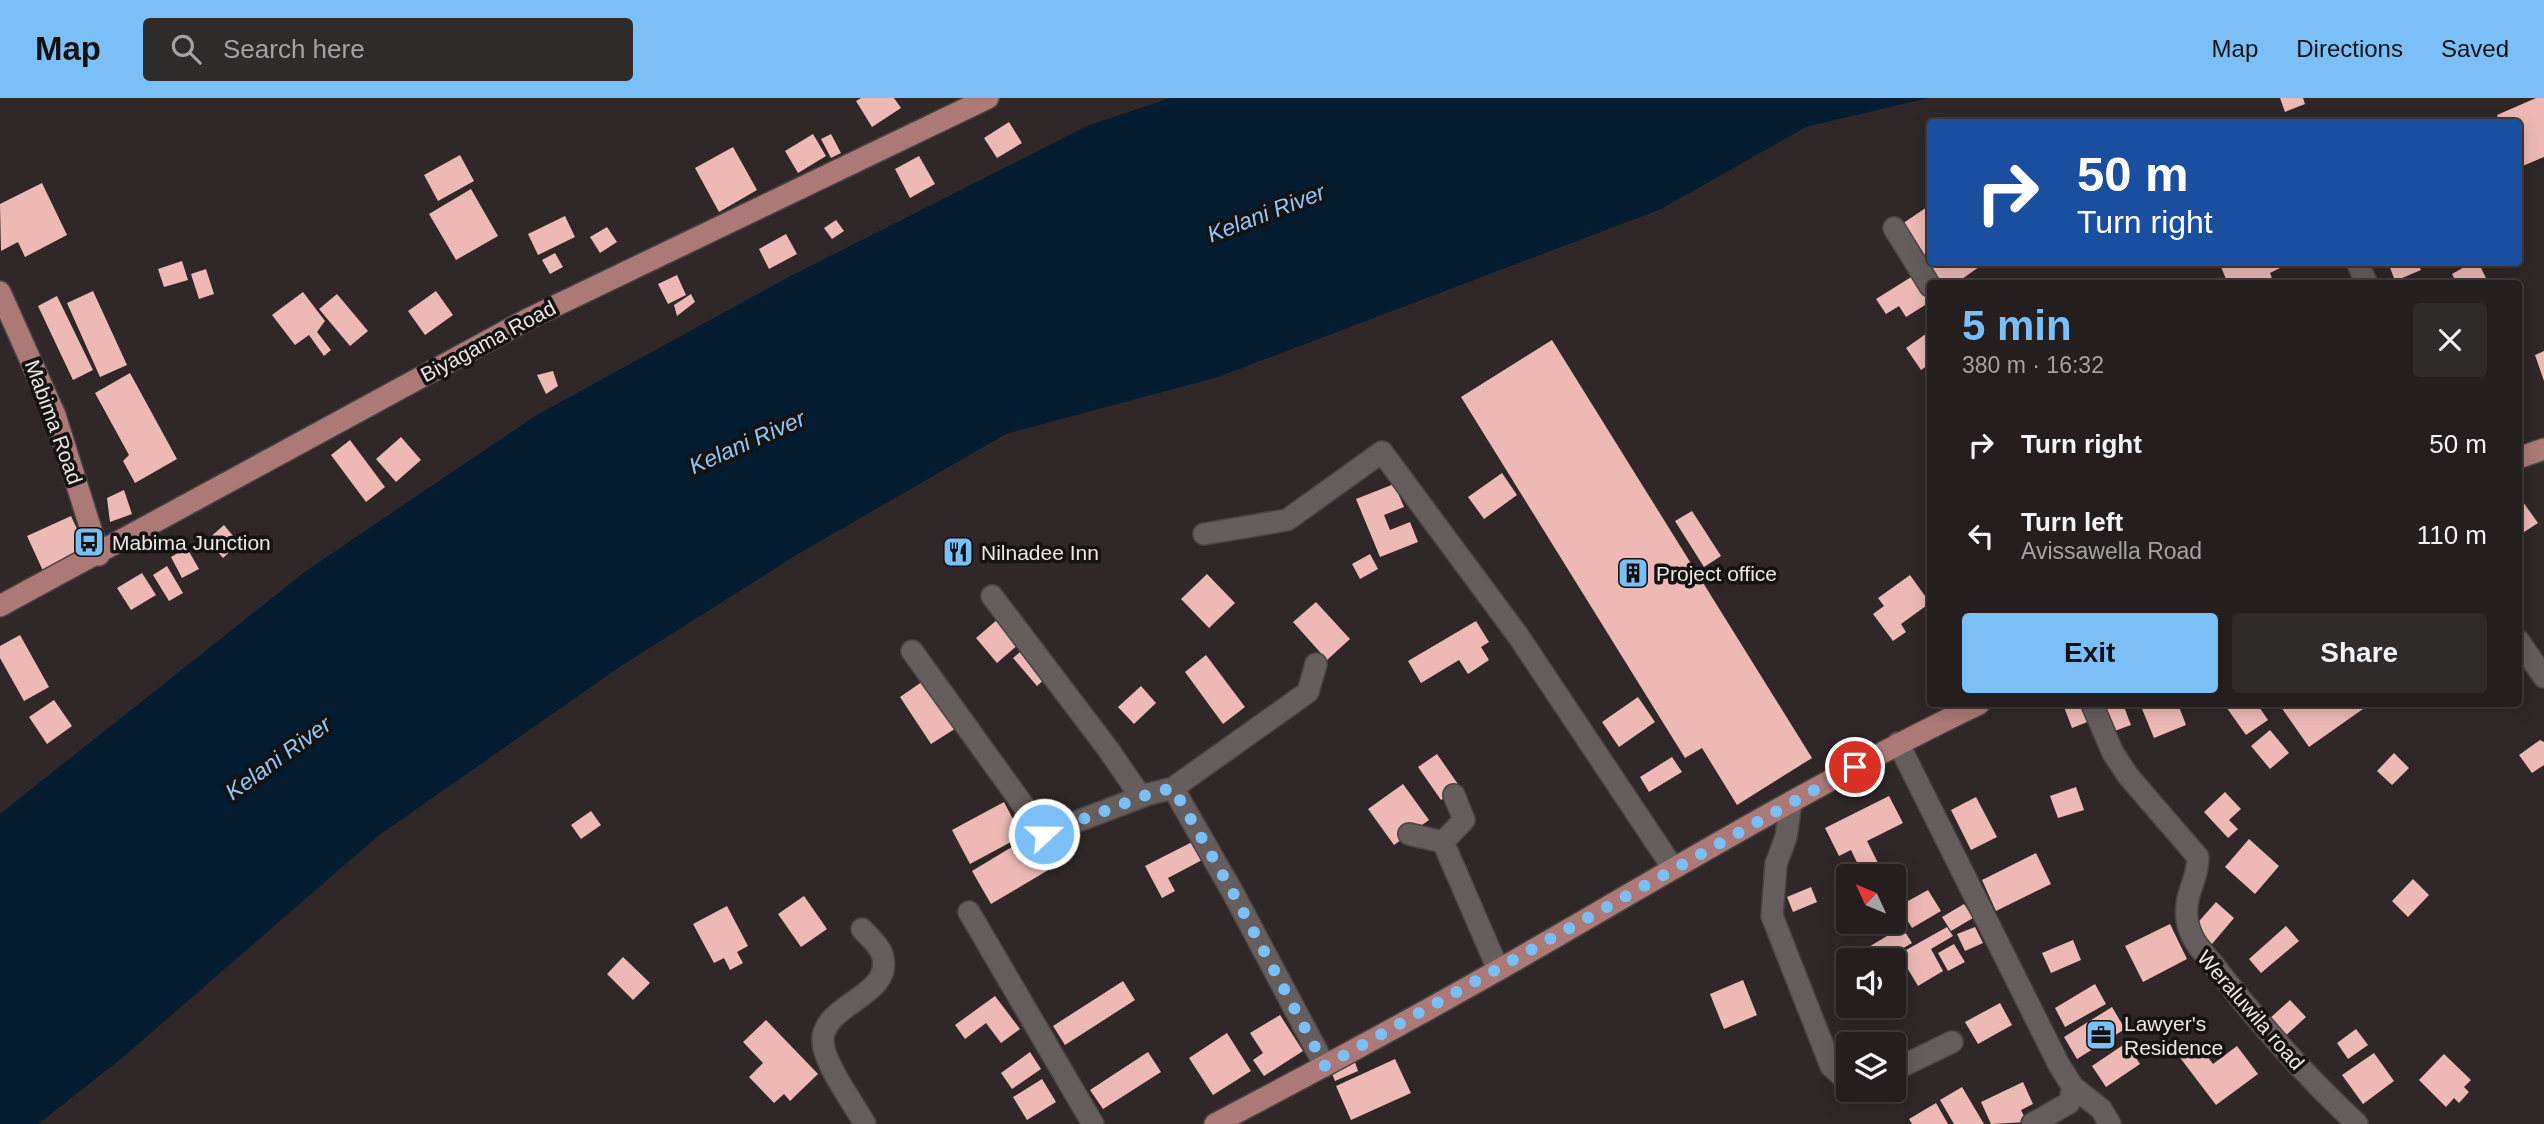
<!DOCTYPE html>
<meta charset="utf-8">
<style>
:root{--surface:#241e1e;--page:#302b2b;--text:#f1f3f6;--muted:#a3a2a4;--line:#413c3c;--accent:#7abff8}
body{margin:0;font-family:Helvetica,sans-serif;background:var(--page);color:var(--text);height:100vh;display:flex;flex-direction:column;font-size:26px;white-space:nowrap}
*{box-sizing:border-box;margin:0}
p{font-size:23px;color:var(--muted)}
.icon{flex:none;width:38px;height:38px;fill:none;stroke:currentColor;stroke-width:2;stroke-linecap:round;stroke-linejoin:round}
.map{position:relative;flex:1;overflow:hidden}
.panel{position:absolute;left:1927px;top:182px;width:595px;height:427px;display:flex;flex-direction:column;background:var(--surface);border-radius:7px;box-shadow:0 4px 18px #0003,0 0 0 2px var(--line)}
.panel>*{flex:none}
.banner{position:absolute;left:1927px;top:21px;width:595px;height:147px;border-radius:7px;box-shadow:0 4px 18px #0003,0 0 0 2px var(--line);background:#1a4fa0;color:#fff;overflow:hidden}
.needle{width:46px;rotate:314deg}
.tools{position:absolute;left:1836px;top:766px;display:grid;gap:14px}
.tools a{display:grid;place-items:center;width:70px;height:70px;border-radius:7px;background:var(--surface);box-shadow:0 4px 18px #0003,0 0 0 2px var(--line);font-size:35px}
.pin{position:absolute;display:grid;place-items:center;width:60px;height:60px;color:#fff;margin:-30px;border:4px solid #fff;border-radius:50%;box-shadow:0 2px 7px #0007}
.me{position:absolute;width:77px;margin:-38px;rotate:69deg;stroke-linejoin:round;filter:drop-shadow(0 0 5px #0008)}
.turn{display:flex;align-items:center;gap:24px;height:147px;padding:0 35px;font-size:32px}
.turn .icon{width:91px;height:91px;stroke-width:2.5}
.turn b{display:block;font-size:49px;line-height:60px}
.round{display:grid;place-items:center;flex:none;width:74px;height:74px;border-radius:7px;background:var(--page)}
.summary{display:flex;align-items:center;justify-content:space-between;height:119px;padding:0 35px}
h1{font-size:42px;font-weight:700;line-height:52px;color:var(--accent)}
.primary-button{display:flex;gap:14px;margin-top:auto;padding:14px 35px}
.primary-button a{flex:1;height:80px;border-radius:7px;background:var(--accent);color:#111;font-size:28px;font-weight:700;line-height:80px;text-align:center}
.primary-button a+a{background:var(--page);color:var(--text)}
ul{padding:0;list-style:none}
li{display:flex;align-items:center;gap:21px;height:91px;padding:0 35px}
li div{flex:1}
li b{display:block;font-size:26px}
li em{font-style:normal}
header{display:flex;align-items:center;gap:42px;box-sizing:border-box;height:98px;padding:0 35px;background:var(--accent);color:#111}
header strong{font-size:33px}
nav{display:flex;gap:38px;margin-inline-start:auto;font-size:24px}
.search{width:490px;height:63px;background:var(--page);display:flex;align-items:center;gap:18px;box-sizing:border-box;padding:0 24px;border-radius:7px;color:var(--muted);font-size:26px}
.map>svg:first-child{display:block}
</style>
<header>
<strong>Map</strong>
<div class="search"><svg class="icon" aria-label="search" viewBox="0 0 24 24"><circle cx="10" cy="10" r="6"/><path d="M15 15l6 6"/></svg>Search here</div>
<nav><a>Map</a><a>Directions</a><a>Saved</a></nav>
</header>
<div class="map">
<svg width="2544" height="1026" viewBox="0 0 2544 1026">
<rect width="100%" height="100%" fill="#302828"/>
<path fill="#031c30" d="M1170,0H1928L1806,29L1661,111L1218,279L1006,336L798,456L621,568L378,738L122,960L38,1026H0V716L306,473L535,318L787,180L1087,28Z"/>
<path fill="#eeb9b5" d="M861,0H894L901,10L872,29L856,3Z
M2280,0H2303L2305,6L2285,14Z
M2536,0H2544V59L2518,70V24H2500L2497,17Z
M1009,24L1022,45L997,60L984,40Z
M813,36L826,58L798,75L785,53Z
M831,36L841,55L831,60L821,41Z
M733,49L757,92L719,114L695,70Z
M460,57L474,83L438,103L424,77Z
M919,58L935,86L910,100L895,71Z
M42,85L67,137L25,159L18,144L1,153L0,106Z
M471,91L498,138L456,162L429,116Z
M1930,107V164H1986L1955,186H1937L1899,128Z
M565,118L575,139L538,157L528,136Z
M836,122L844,133L832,141L824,130Z
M607,129L617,144L600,155L590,139Z
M786,136L797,156L769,171L759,151Z
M555,155L563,169L550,176L542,162Z
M182,163L188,182L164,189L158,171Z
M2219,164H2292L2270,175L2274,186H2228Z
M2388,164H2417L2421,172L2395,183Z
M2473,164H2478L2489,186H2457L2452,176Z
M206,171L214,196L199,201L191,176Z
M1916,176L1930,198V204L1906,219L1899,208L1886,216L1876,201Z
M677,177L686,197L668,206L658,186Z
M93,193L127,267L100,279L67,205Z
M436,193L453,217L425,237L408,213Z
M303,194L325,223L317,234L331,252L324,258L309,237L295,247L272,217Z
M337,196L368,233L350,248L319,211Z
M691,196L695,204L677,218L674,207Z
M57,198L93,272L73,282L38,208Z
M1930,233V266L1921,272L1906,250Z
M1552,242L1812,660L1737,707L1702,650L1685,660L1461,299Z
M2544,253V283L2535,257Z
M553,273L558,288L546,296L537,277Z
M130,275L177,361L135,385L123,363L129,357L95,295Z
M401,339L421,362L396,384L376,361Z
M350,342L385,389L366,404L331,357Z
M1502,375L1517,397L1484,421L1468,399Z
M1394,386L1404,409L1384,417L1390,432L1410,424L1418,444L1380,459L1356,401Z
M124,392L132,416L110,424L107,400Z
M2518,397L2538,425L2518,438Z
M1692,413L1721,458L1704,469L1675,423Z
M71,418L88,454L44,475L27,438Z
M224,427L239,445L223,460L207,442Z
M187,450L199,471L182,480L171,459Z
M1370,456L1378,471L1360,481L1352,466Z
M167,468L183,495L169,503L153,477Z
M142,475L156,497L131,512L117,490Z
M1207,476L1235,505L1209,530L1181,501Z
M1910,477L1930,505L1901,526L1906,534L1893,543L1873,516L1884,508L1878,500Z
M1316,504L1350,541L1327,562L1293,524Z
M998,521L1019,546L997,565L976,540Z
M1476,523L1489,544L1481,549L1489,562L1468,576L1459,562L1421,585L1408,563Z
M20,537L49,589L24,603L0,560V548Z
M1026,549L1050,576L1037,588L1013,560Z
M1206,557L1245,609L1223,626L1185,574Z
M929,579L961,627L931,646L900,599Z
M1141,588L1156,605L1134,626L1118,609Z
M1638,599L1655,624L1619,649L1602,624Z
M54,602L72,628L47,646L29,619Z
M2073,606H2083L2090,623L2072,630L2064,609Z
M2098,606H2123L2131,627L2109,635Z
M2140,606H2178L2186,627L2154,640Z
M2224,606H2257L2268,622L2246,637Z
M2287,606H2359L2363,611L2309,649L2281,609Z
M2270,632L2289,655L2270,671L2251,648Z
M2540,642L2544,644V667L2532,675L2519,657Z
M2394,655L2409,670L2392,687L2377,673Z
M1437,656L1460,689L1441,702L1418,669Z
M1672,659L1682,674L1649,694L1640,679Z
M1403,686L1429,722L1394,747L1368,711Z
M2076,689L2084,712L2058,720L2050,698Z
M2225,694L2241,711L2229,722L2238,731L2228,740L2204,714Z
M1889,698L1903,725L1867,743L1885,779H1864L1851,752L1839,758L1825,730Z
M1976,699L1997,739L1971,752L1951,712Z
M1004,704L1022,738L970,766L952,732Z
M591,713L601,727L581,741L571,727Z
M1030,738L1050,771L991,806L972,773Z
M2249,741L2279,768L2255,796L2225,769Z
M1194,743L1204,761L1168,780L1175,793L1162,800L1145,768Z
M2036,755L2051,786L1996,813L1982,782Z
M2413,781L2429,797L2408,819L2392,803Z
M1811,789L1817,804L1793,814L1787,799Z
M1928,792L1941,813L1912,830L1899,808Z
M804,798L827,831L801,849L778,816Z
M1848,799V822L1844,824L1835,805Z
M2216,804L2234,820L2212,846L2193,830Z
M1964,806L1973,820L1951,833L1942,819Z
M727,808L748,848L737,854L743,865L730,872L724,860L714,865L693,826Z
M2170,826L2187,861L2143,884L2125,848Z
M2286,828L2299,843L2261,875L2249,861Z
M1902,829L1912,845L1893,856L1901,869L1894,873V863H1874L1867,850Z
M1947,829L1953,838L1931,851L1943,873L1918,888L1899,856Z
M1975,829L1983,845L1965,853L1957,836Z
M2073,842L2081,862L2051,875L2042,855Z
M1954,846L1965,864L1948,873L1938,855Z
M623,859L650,885L633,902L607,876Z
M1743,882L1757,917L1724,931L1710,896Z
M1123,883L1135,902L1065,947L1053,928Z
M2095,886L2106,906L2065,929L2055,910Z
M995,898L1020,931L1001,945L986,925L965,941L955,927Z
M2290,902L2306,919L2284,939L2268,922Z
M2000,905L2012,927L1978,946L1965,924Z
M2112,909L2125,931L2077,961L2064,939Z
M1280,917L1303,953L1264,978L1253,962L1263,955L1250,935Z
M766,922L818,976L790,1003L784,996L774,1005L749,979L763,965L743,944Z
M2356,931L2368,947L2348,961L2337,945Z
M1227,935L1251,973L1213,997L1189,960Z
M2196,944L2213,966L2237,948L2258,976L2216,1007L2178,957Z
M2126,945L2140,966L2106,989L2092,968Z
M1030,954L1041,971L1012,991L1001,975Z
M1148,954L1161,974L1103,1011L1090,992Z
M2374,955L2394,983L2363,1006L2342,977Z
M2444,956L2471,982L2464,989L2469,994L2459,1005L2454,1000L2446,1009L2419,982Z
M1354,961L1358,973L1335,983L1330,971Z
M1395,961L1411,995L1351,1022L1336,988Z
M1042,981L1056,1004L1027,1022L1013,999Z
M2023,984L2033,1006L2021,1012L2027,1024L1991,1026L1981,1004Z
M1962,989L1984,1026H1954L1940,1002Z
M1936,1005L1948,1026H1912L1909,1021Z"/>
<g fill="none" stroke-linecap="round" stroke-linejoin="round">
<g stroke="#4a4444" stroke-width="24">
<path id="minor" d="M1894,130L1930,188
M2357,164L2367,186
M1204,436L1287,422L1382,354L1519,539L1673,770
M992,498L1108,651L1141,699
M2518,542L2544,579
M912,553L1044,736L1149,696L1173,690L1308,594L1316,566
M2092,606L2113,655L2129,679L2198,759C2198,783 2184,795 2187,821C2190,845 2207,857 2220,875C2262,929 2307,979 2357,1026
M1898,645L2059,967L2073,989L2101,1011L2110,1026
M1173,690L1232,793L1325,968
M1791,704L1786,739L1776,766L1772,818L1831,968L1848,984
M1409,736L1443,744L1498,871
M1443,744L1464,722L1454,697
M969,814L1093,1026
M862,831C868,838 879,847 882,856C895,897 828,904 823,939C820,961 854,1006 865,1026
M1894,972L1952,944
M2032,1026L2069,1005L2073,989"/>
</g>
<g stroke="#4a4444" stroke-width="24">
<path id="major" d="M0,194L55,317L99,457
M2518,360L2544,351
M0,508L528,221L988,0
M1215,1026C1316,973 1416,919 1514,863C1667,775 1819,683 1979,606"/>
</g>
<use href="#minor" stroke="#665d5d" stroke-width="21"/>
<use href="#major" stroke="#ac7976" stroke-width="21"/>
</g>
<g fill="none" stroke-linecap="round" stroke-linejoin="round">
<path stroke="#7abff8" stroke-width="12" stroke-dasharray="0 21.6" d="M1044,736L1149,696L1173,690L1232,793L1325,968L1855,669"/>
</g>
<defs>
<g id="bus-square" transform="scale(1.575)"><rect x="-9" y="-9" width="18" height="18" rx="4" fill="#7abff8" stroke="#151212"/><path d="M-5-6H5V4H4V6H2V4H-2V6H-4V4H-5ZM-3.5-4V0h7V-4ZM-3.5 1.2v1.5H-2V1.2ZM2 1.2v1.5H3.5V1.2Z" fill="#111"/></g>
<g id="restaurant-square" transform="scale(1.575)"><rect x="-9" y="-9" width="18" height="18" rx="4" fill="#7abff8" stroke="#151212"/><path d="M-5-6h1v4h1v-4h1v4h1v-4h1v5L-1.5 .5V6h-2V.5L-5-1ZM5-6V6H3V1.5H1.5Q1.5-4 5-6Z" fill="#111"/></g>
<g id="building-square" transform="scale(1.575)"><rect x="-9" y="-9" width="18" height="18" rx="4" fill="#7abff8" stroke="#151212"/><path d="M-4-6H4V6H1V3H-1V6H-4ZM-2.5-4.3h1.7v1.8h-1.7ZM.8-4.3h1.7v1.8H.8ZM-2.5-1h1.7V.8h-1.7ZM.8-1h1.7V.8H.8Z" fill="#111"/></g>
<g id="office-square" transform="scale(1.575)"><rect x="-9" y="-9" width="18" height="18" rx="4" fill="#7abff8" stroke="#151212"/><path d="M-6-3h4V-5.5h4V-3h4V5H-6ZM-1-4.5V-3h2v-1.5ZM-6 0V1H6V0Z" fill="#111"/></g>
</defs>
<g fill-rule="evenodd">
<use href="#bus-square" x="89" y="444"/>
<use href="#restaurant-square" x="958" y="454"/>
<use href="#building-square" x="1633" y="475"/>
<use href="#office-square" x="2101" y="937"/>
</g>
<g text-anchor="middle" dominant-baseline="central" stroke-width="7" stroke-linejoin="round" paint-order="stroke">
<g font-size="21" fill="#ece7e6" stroke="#151212">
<text transform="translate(488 243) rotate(-28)">Biyagama Road</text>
<text transform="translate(54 324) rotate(70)">Mabima Road</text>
<text transform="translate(2251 912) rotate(49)">Weraluwila road</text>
</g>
<g font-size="21" fill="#ece7e6" stroke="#151212" text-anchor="start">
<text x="112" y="444">Mabima Junction</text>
<text x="981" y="454">Nilnadee Inn</text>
<text x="1656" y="475">Project office</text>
<text x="2124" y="925">Lawyer's<tspan x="2124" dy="24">Residence</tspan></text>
</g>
<g font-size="23" font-style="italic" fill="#8fc8fa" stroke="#151212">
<text transform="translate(1266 115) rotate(-21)">Kelani River</text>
<text transform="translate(747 344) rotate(-24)">Kelani River</text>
<text transform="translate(278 660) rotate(-36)">Kelani River</text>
</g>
</g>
</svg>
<div class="tools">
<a><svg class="needle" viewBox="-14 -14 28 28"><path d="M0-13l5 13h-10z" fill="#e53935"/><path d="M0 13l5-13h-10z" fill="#a3a2a4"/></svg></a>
<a><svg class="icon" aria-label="sound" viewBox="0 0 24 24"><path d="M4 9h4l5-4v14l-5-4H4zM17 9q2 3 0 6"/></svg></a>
<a><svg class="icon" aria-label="layers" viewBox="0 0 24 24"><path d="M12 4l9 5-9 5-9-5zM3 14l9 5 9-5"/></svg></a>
</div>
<div class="pin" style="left:1855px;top:669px;background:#d93025"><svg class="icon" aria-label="arrive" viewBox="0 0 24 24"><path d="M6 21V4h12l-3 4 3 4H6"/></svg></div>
<svg class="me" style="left:1044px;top:736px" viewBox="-20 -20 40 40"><circle r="17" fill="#7abff8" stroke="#fff" stroke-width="3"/><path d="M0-11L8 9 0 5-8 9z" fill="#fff"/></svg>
<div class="banner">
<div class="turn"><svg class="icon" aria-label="right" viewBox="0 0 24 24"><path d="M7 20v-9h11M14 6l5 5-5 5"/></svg><div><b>50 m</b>Turn right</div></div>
</div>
<section class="panel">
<div class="summary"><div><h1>5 min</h1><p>380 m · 16:32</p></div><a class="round"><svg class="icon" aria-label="close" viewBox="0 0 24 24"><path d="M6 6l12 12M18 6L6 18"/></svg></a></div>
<ul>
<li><svg class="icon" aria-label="right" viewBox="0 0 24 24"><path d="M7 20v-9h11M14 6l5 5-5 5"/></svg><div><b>Turn right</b></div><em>50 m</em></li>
<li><svg class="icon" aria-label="left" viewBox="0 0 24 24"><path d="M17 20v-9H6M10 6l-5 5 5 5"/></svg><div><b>Turn left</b><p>Avissawella Road</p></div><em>110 m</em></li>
</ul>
<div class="primary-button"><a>Exit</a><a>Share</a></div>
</section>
</div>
